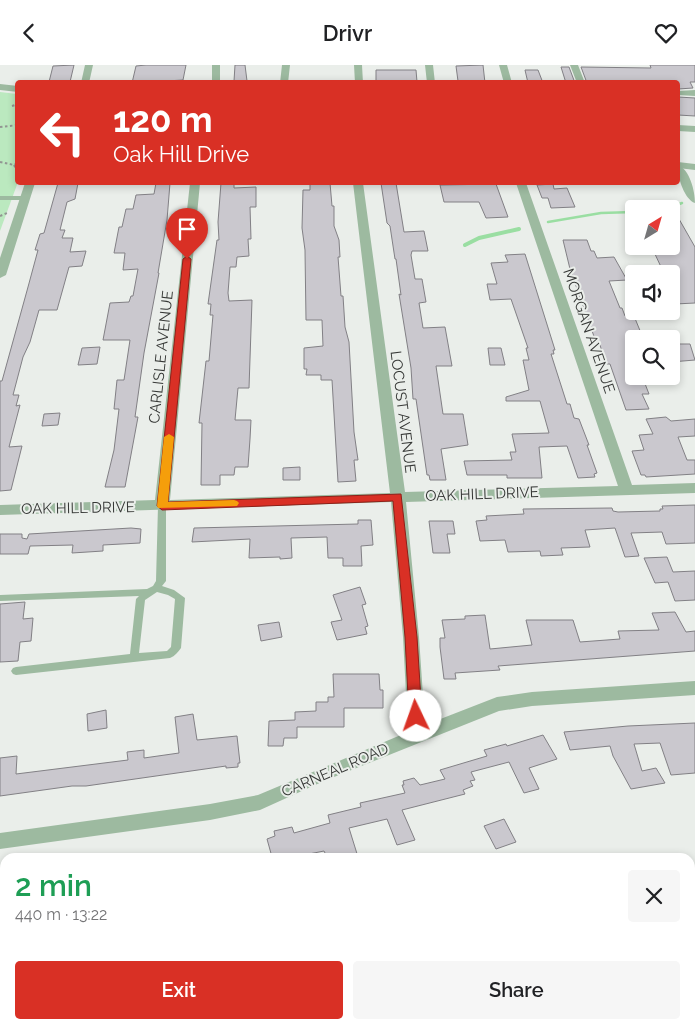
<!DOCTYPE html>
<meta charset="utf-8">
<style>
:root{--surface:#fff;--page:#f6f6f6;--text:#202124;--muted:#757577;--accent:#d93025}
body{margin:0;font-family:Raleway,sans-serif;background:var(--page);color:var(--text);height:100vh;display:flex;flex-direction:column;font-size:19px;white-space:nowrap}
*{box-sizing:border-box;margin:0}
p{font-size:16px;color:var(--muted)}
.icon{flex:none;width:28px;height:28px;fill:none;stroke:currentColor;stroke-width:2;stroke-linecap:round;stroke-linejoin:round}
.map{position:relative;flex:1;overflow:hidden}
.side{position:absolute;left:0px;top:788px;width:695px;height:176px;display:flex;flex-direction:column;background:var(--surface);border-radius:15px 15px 0 0;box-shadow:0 2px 8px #0003}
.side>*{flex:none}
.top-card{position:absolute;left:15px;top:15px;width:665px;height:105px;border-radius:5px;box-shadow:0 2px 8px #0003;background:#d93025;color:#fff;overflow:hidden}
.needle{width:32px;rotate:37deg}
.tools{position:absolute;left:625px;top:135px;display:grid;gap:10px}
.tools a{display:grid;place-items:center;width:55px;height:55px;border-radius:5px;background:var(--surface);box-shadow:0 2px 8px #0003;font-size:25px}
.pin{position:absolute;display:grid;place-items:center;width:42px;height:42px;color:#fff;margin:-51px -21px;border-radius:50% 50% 50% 0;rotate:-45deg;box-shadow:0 0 5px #0007}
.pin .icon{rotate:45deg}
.me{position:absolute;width:55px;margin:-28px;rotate:357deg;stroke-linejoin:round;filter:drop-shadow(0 0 4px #0008)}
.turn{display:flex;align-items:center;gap:18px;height:105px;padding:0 15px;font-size:22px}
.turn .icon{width:65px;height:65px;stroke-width:2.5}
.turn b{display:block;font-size:35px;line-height:42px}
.round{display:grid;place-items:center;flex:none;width:52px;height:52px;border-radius:5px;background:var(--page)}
.summary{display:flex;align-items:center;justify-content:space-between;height:85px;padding:0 15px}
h1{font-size:30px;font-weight:600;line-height:38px;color:#1e9e55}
.primary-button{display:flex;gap:10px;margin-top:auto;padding:10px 15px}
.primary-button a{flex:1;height:58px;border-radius:5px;background:var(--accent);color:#fff;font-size:20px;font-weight:600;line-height:58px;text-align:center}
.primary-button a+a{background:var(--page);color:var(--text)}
header{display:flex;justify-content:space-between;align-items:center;height:65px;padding:0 15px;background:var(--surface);font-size:22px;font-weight:600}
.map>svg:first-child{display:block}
</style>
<header><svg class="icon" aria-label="back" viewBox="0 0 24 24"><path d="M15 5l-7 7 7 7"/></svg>Drivr<svg class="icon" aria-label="heart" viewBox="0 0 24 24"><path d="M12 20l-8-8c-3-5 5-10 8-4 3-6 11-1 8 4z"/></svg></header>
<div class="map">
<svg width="695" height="963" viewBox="0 0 695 963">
<rect width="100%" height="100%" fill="#eaeeea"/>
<path fill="#bbe9bf" d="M0,27L17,29L18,117L0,166Z"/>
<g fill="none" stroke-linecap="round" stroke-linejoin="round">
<path stroke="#9adea2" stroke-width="2.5" d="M666,144L682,138
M548,157L601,148L634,147"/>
<path stroke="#9adea2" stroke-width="4" d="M465,180L479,173L519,164"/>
</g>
<path fill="#cac8ce" stroke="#828085" d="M74,0L70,17H49L53,1Z
M146,0H186L183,15L132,18L136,1Z
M235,0H245L247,16H234Z
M483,0L485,18L458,16L456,1Z
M650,0H695V17H690L693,23L678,24V18H587L581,2L651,3Z
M561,2H569L575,18H566Z
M376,5H416L417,17H376Z
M525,5H538L543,18H528Z
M678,32L695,33V51L678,50Z
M58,118H78L75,134L67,137L60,165H65L62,173H73L70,187L86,186L82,201L69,202L57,245H39L30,277L23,292L13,330H19L16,341L20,340L9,382L22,381L11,425L0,426V316H2L28,222L38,185H35L40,169L44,168Z
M156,118H170L167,155L158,208H159L144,288L135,352H138L125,422H105L114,385L119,344H114L117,315H124L130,275H103L110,238L129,237L131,231H133L138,204L123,205L125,188H114L119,162H122L126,144H133L136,130L154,129Z
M221,118H234V123L256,122V142H250L251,174H248L249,191L237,192L236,202H230L228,228L229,236L252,235L249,323H238L235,355H251L250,374L248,402H235L234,410H220V420H201L202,358H199L206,296H209L213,250H210L211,239H208L217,175H219L218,157Z
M310,118H330L332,141H334V161L339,175L340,192H338L341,231H343L345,262L349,277L354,367L358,395H354L356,416L338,417L332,315H321V310H306L307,304H304V283L323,281L322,255H306L305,185L302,163L303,125H310Z
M381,118H396L404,167L424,166L428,186H412L411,190L415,214H422L426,237L419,238L423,263L445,262L452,301H436L443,349H463L468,380L441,384L446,415H430L429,410H427L416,334H413L411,303L399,229L401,230L396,194H395L390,161L387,158Z
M496,119L508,152L486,153L479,137H444L440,120Z
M553,119L554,124L567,123L575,142L551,143L548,133H542L537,120Z
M671,140L695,182V238L675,239L671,233V204H662L654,187L677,186L671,176Z
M563,175H587L591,186H594L597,193L614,192L627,215L609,216L620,243H622L625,251H634L641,268L634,269V311H642L649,329H642L649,344L626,345L610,299H606L599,277H596L570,204Z
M525,189L555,285H553L554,289H551L567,339H570L574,353L579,354L589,380H587L597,408L594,409L595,412L578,413L567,381L539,382L542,413H507V410H467L464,396L512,395L510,387H516L512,369L549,368L540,336H506V332L529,325L523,295H529L526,283H528L511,234L490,235L487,219H497L491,198L508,197L505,190Z
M671,279H690L695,295L671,297Z
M100,282L97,299L78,300L82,283Z
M488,283H501L505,300H490Z
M60,348L58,360L42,361L44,349Z
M666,352L671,356L695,354V371L678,372L687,395H695V409L646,412L645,410H641L632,386L644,385L639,370L653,369L646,354Z
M300,402V415H283V403Z
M695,440V478L666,479L662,467L631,468L639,491L625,492L615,463L585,465L590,482L561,483L563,490L541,491L540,486L508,487L505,475L480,476L476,456L487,455L486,451L524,449L523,444L612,443L613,446L618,447L660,446V444H663L662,441Z
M358,455H371L373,480L361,481L362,501H343V493H328L327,472L291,473L292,493L280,494V492L249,493L250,474L192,477L194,463L358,459Z
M429,456H453L455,469H447L450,488H433Z
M131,463L141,464L140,478L103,480V486L72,488L73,480L30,481L28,489H0V469H22V473L27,474L29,469Z
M667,492L673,507L695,506V535L675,536L668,517L655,518L644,493Z
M360,522L366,539L362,540L368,561L365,562L367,569L337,575L331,557L342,555L333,530Z
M25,537L23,554L33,553L31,576L20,577L18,596L0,597V539Z
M675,547L686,567L695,566V586L498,601L500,605L455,608L456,614H444L440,582V573H445L442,555L465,554V551L485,550L490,584L532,580L526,555H573L580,577L620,574L618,566L659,565L652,548Z
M279,557L282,572L261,576L258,560Z
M333,609H379L380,625H383V643H344V662H297V673H284L283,681H268L269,656L295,655V647L316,646V637H328V632H334Z
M106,645L107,663L88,666L87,649Z
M193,649L197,675L237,671L240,698H238V702L226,703V701L86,721H72L0,731V693L17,691L16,709L128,695L127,687L144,685V693L179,688L175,652Z
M695,658V708L671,710L660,678L634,679L642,706L656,703L665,718L631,724L613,691L610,681L570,685L564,667L628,661Z
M543,670L557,694L529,703L539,724L524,728L509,697L471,707L475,715L470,716L473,721L463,725L465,729L402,745L415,775L397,780L387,754L349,763L358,792H327L324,786L294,792H272L267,774L275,771L274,766L292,762L294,768L330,758L328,750L361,742L360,738L405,728L402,720H404L403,716L414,713L420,720L445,714L440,705L487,691L484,685L506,679L507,681Z
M504,754L516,777L496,784L484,761Z"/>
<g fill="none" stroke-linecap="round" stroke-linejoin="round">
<path stroke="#929592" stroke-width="2" stroke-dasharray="2.5 2.5" stroke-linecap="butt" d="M12,41L18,39
M0,62L18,60
M0,97L14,100L18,98
M14,100L18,107
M0,151L7,148"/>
<path fill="#9dbaa0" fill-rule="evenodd" d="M0,131H25L28,133L25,135H0Z
M162,438L166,441V516L162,521L174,525L185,533L181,583C178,587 175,591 170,593L16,610L13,609L11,606L13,603L16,602L130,589L136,534L139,531L0,536V530L147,524L153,521L156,516L158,441ZM157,527L168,530L175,534L171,582L167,586L139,588L145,535Z"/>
<path fill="#9dbaa0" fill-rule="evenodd" d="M85,0H93L89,18H81Z
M212,0H220V18H212Z
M282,0H290L288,18H280Z
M354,0H362L363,18H355Z
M425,0H433L435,18H427Z
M499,0H507L512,18H504Z
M570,0H578L585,18H577Z
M695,25V31L678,30V26Z
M678,60L695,61V67L678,66Z
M678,100C690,105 695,126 695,138C684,134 677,111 678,100Z
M25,118H35L6,210L0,213V193Z
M190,118H200L170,435L390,428L353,118H363L405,427L618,421L516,118H526L632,420L695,418V428L406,437L419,572L425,660L497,632L532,627L695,616V630L532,641L499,646L324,716L260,745L210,755L0,784V768L210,739L258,730L408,667L403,572L391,437L0,450V440L155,435Z"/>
<path fill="#9dbaa0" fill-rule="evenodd" d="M0,19L18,21V27L0,25Z
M678,97L695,99V105L678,103Z"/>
</g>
<path fill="#d93025" stroke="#8d1f18" d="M187,191L191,194L168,437L401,429L417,572L422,651L421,654L416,656L411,654L409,651L405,572L393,436L162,445L157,441L183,194Z"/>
<path fill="#f59e0b" d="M169,369L174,372L168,437L234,435L237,436L239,438L237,441L158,443L157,441L164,372Z"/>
<g text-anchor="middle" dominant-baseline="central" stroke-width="4" stroke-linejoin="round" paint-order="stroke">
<g font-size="15" fill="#363836" stroke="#eaeeea">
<text transform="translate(589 266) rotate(71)">MORGAN AVENUE</text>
<text transform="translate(161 292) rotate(-84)">CARLISLE AVENUE</text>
<text transform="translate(403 347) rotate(83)">LOCUST AVENUE</text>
<text transform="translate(482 429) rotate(-2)">OAK HILL DRIVE</text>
<text transform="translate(78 443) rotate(-1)">OAK HILL DRIVE</text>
<text transform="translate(335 705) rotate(-23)">CARNEAL ROAD</text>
</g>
</g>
</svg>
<div class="tools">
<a><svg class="needle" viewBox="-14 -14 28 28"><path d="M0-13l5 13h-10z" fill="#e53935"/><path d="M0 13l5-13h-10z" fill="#757577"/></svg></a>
<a><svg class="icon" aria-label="sound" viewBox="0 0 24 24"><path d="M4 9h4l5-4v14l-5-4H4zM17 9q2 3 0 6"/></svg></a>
<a><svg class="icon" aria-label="search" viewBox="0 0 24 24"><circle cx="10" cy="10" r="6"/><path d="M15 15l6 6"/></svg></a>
</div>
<div class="pin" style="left:187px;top:194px;background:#d93025"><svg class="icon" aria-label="arrive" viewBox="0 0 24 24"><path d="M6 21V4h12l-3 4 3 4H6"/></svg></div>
<svg class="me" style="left:416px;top:651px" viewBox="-20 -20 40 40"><circle r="19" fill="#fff"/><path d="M0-13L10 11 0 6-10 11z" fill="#d93025"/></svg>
<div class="top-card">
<div class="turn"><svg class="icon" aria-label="left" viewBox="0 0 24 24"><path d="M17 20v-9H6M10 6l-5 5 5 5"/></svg><div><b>120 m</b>Oak Hill Drive</div></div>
</div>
<section class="side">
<div class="summary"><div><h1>2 min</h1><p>440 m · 13:22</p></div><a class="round"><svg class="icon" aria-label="close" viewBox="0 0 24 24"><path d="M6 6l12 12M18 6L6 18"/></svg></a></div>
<div class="primary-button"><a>Exit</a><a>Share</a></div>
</section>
</div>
